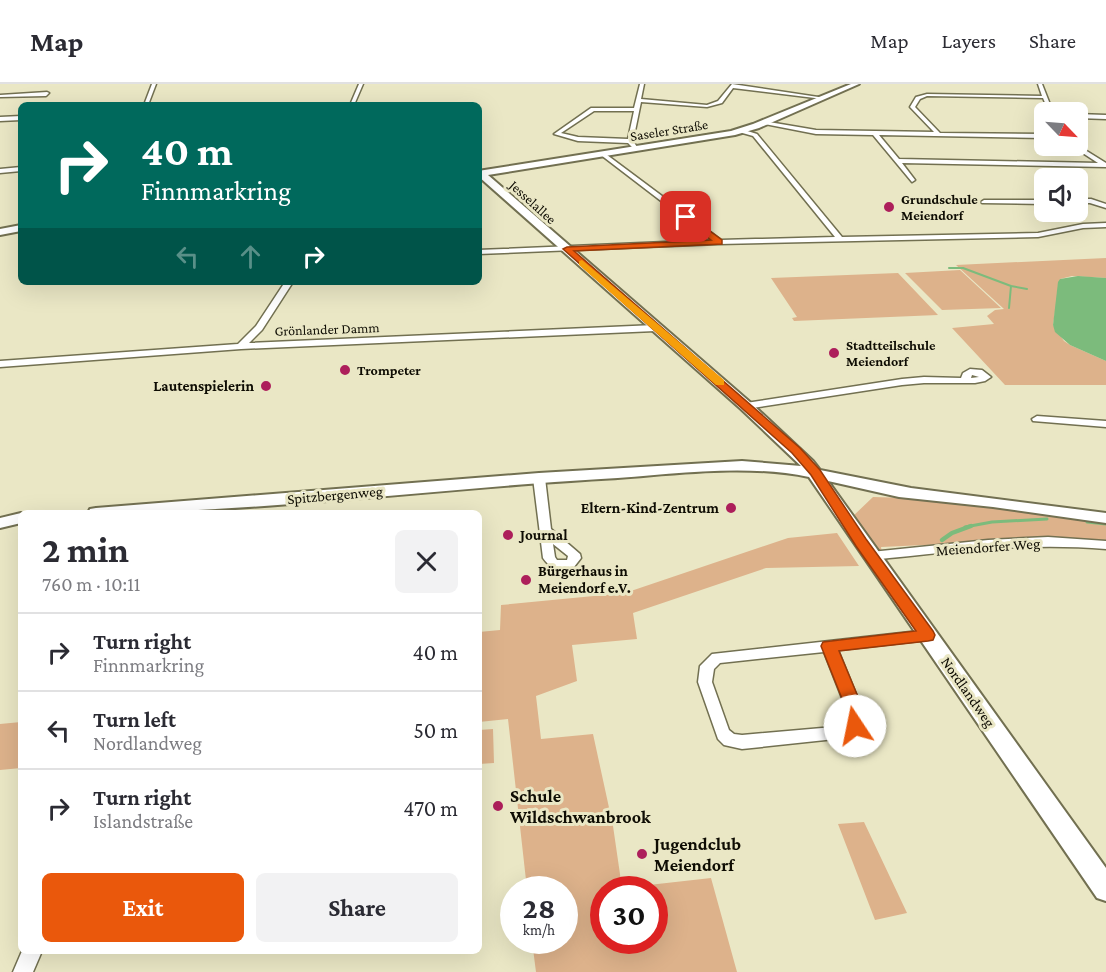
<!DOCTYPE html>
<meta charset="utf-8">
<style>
:root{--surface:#fff;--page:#f2f2f3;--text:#2b2b33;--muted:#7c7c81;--line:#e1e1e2;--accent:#ea580c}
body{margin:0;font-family:"Crimson Pro",serif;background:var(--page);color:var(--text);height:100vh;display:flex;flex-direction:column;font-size:22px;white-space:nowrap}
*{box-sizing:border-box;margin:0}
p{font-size:20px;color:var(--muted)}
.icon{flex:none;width:33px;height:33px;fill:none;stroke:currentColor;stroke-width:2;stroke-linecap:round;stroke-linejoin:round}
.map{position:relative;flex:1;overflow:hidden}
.drawer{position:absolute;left:18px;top:426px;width:464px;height:444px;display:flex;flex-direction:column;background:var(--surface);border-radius:9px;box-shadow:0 6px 24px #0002}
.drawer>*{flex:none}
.hud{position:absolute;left:18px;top:18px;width:464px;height:183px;border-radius:9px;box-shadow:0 6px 24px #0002;background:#00695c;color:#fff;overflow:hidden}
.needle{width:39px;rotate:115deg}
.tools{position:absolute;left:1034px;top:18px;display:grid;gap:12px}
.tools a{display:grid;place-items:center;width:54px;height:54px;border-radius:9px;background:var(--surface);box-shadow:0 6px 24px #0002;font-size:30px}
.speed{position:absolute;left:500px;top:792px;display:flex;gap:12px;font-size:30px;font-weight:700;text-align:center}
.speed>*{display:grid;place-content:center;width:78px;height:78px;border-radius:50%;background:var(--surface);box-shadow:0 6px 24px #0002;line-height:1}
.speed small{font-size:15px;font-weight:400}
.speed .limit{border:9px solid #d22;background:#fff;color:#111}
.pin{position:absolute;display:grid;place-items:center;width:51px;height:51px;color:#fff;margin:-26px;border-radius:12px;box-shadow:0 3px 9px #0006}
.me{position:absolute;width:66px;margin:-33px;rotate:349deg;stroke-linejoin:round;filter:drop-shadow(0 0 4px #0008)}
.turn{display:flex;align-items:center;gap:21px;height:126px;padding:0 24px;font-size:27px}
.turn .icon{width:78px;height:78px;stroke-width:2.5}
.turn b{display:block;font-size:42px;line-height:51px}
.lanes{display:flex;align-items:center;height:57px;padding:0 24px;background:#0003;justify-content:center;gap:30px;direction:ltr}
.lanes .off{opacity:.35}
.round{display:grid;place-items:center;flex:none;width:63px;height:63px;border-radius:9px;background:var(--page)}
.head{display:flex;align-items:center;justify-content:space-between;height:102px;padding:0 24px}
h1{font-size:36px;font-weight:700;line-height:45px}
.cta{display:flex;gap:12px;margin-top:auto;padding:12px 24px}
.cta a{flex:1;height:69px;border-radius:9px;background:var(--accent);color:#fff;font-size:24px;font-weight:700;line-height:69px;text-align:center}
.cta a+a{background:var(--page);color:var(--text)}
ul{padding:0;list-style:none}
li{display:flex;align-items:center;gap:18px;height:78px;padding:0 24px;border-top:2px solid var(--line)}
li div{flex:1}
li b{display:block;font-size:22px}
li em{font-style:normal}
header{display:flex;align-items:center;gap:36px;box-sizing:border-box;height:84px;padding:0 30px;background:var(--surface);border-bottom:2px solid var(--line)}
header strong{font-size:28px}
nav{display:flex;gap:33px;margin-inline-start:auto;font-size:21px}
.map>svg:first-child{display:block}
</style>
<header>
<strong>Map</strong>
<nav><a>Map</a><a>Layers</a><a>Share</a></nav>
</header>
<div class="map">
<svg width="1106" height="888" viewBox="0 0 1106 888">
<rect width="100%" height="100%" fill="#eae7c5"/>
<path fill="#ddb28b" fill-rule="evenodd" d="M1106,174V194L1072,192L1060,195L1053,241L1064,257L1070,261L1106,277V301H1005L952,244L994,240L987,232L995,226L1004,225L956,181Z
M960,186L1001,224L942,226L905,189Z
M898,189L938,231L794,237L792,234L797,233L771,194Z
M873,413L945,415L1106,438V459H968L881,463L882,469H879L851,434Z
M837,449L859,482L766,484L633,529L637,555L572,561L577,597L536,612L541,655L593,650L613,742L622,804L711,794L737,888H536L532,857L564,856V806L527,805L508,635L479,638V548L500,546L501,521L625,509L788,454ZM603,806H654V856H603Z
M21,638V684L0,686V640Z
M493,645L494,679L479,680V646Z
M864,738L907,829L875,836L838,740Z"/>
<path fill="#7cbb7c" d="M1078,192L1106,194V277L1070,261L1055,248L1053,241L1058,198L1060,195Z"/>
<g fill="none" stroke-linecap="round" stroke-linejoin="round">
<path stroke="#7cbb7c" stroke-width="2" d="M949,184H963L1011,202
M1009,224L1011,202L1027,205"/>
<path stroke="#7cbb7c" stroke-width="3" d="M1087,438L1106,440
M965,443L992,438L1047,435"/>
<path stroke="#7cbb7c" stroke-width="4.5" d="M942,456L952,449L971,442"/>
<g stroke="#727051" stroke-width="3">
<path id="street" d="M152,0H156L148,21H144Z
M359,0H363L354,21H350Z
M640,0H644L641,15L707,21L718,17L732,0L825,14L823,15L733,4L722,19L707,23L641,18L633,57L637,63L634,65L628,59L578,57L554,50L591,24H634ZM594,27H634L628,55L578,53L561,49Z
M1038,0H1042L1053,28H1049L1043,14L927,12L920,15L915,23L940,49L1044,50V54L879,51L899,75L1098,79L1072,62L1077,61L1106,79V83L902,79L915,96L912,98L873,51L816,50L760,39L763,37L816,46L934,48L910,23L916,13L927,10L1042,12Z
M47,8L49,9L46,12L0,13V11Z
M1077,30L1106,31V35L1077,34Z
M21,32V36L0,37V33Z
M741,45L757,50L842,153L1038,149L1083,140L1106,139V143L1083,144L1038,153L719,160L478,170V166L712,156L601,71L603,68L721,156L835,153L753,52L739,48Z
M21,83V87L0,89V85Z
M1077,115H1091L1106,120V124L1090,119H1077Z
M984,116H1044V120L982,119L981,118Z
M285,198H293L262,246L249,259L655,241L659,244L655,247L241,265L0,283V277L238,260L256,242Z
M970,285L982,286L991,293L985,297L975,299H924L902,301L746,325L741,322L746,319L902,295L924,293L961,294L963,289ZM972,291L979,293L971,294Z
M1037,332L1106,337V343L1033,337L1032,335Z
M539,391L545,394L551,445L580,470L581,474L574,483C561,487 551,486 543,474L533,394ZM553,460L568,472L567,476H557L555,473Z
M1048,453L1106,457V465C1027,458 950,468 871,476L865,472L871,468L988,456Z
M928,546L933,547L935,551L933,555L928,556L838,566L865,632L860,647L854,653L742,665L724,661L718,655L698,598L700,582L712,570ZM824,568L849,632L845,642L742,651L734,650L729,646L712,598L714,585L720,579Z
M22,867H42L33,888H13Z"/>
</g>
<g stroke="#727051" stroke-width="4">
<path id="secondary" d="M851,0H859L759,44L735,51L488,91L751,319L813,377L820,386L911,404L1106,429V439L993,423L899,413L828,397L1106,784V817L1097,814L809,393C742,379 669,391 601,395C430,405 259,429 88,429L90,425L96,424L539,389L742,377L801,382L741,325L478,92V87L731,47L753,40Z
M21,141V147L0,151V145Z
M21,429V439L0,444V434Z"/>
</g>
<use href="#street" fill="#fff" fill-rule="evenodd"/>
<use href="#secondary" fill="#fff" fill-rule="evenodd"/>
</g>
<path fill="#ea580c" stroke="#983908" stroke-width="1.5" d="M683,131H688L722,156V160L574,167L800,364L820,386L866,455L933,547L935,551L933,556L928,557L839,567L866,632L862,647L855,649L849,647L847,642L849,632L821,562L823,558L916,547L856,462L811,391L792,369L563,165L567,163L711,156L683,134Z"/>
<path fill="#f59e0b" d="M582,176L724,296V301H716L579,181V177Z"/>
<g fill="#ad1f5b" stroke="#eae7c5" stroke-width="2">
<circle cx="889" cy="123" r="6"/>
<circle cx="834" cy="269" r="6"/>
<circle cx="345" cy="286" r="6"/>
<circle cx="266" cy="302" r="6"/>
<circle cx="731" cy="424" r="6"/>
<circle cx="508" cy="451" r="6"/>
<circle cx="526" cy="496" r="6"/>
<circle cx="498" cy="722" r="6"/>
<circle cx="642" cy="770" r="6"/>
</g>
<g text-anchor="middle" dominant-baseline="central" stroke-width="6" stroke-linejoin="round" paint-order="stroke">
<g font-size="14" fill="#0e0c03" stroke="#eae7c5">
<text transform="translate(669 46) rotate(-9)">Saseler Straße</text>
<text transform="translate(533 118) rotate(42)">Jesselallee</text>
<text transform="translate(327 245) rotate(-2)">Grönlander Damm</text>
</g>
<g font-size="14" font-weight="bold" fill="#0e0c03" stroke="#eae7c5" text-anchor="start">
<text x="901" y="115">Grundschule<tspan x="901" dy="16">Meiendorf</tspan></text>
<text x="846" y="261">Stadtteilschule<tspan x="846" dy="16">Meiendorf</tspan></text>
<text x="357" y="286">Trompeter</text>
</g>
<g font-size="15" font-weight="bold" fill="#0e0c03" stroke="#eae7c5" text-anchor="end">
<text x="254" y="302">Lautenspielerin</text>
<text x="719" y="424">Eltern-Kind-Zentrum</text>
<text x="520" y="451" text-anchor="start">Journal</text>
<text x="538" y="487" text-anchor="start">Bürgerhaus in<tspan x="538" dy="17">Meiendorf e.V.</tspan></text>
</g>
<g font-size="15" fill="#0e0c03" stroke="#eae7c5">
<text transform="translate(335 411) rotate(-5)">Spitzbergenweg</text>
<text transform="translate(988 463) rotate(-4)">Meiendorfer Weg</text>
<text transform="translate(968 608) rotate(55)">Nordlandweg</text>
</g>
<g font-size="18" font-weight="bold" fill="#0e0c03" stroke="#eae7c5" text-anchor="start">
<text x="510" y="712">Schule<tspan x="510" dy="21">Wildschwanbrook</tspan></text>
<text x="654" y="760">Jugendclub<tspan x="654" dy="21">Meiendorf</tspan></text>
</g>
</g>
</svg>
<div class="tools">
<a><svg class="needle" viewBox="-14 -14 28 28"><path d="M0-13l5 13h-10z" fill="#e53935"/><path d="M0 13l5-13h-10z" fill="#7c7c81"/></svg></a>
<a><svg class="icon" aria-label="sound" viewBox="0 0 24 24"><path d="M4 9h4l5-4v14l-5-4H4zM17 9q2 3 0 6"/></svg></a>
</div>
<div class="speed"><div>28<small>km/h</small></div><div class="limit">30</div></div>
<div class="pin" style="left:686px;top:133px;background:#d93025"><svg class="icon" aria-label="arrive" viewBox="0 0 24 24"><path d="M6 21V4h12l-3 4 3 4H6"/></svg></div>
<svg class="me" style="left:855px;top:642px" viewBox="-20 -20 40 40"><circle r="19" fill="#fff"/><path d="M0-13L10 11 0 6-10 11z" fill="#ea580c"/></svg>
<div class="hud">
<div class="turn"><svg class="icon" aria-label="right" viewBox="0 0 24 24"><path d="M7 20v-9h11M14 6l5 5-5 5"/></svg><div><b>40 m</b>Finnmarkring</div></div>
<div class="lanes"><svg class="icon off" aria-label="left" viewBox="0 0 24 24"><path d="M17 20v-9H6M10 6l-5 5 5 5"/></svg><svg class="icon off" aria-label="ahead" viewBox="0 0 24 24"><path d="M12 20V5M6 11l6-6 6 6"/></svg><svg class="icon" aria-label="right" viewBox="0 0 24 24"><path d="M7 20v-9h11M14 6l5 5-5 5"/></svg></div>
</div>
<section class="drawer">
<div class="head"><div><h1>2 min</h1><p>760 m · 10:11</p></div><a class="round"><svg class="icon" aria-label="close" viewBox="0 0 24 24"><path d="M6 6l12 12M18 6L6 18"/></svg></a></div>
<ul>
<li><svg class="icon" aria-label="right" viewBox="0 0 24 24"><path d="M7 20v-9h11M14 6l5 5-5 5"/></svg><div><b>Turn right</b><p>Finnmarkring</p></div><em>40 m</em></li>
<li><svg class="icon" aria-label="left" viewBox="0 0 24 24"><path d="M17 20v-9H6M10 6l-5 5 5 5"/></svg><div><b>Turn left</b><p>Nordlandweg</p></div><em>50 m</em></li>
<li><svg class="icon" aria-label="right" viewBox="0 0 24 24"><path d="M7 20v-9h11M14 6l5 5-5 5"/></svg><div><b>Turn right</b><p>Islandstraße</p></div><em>470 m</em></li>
</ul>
<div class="cta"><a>Exit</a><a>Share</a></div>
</section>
</div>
